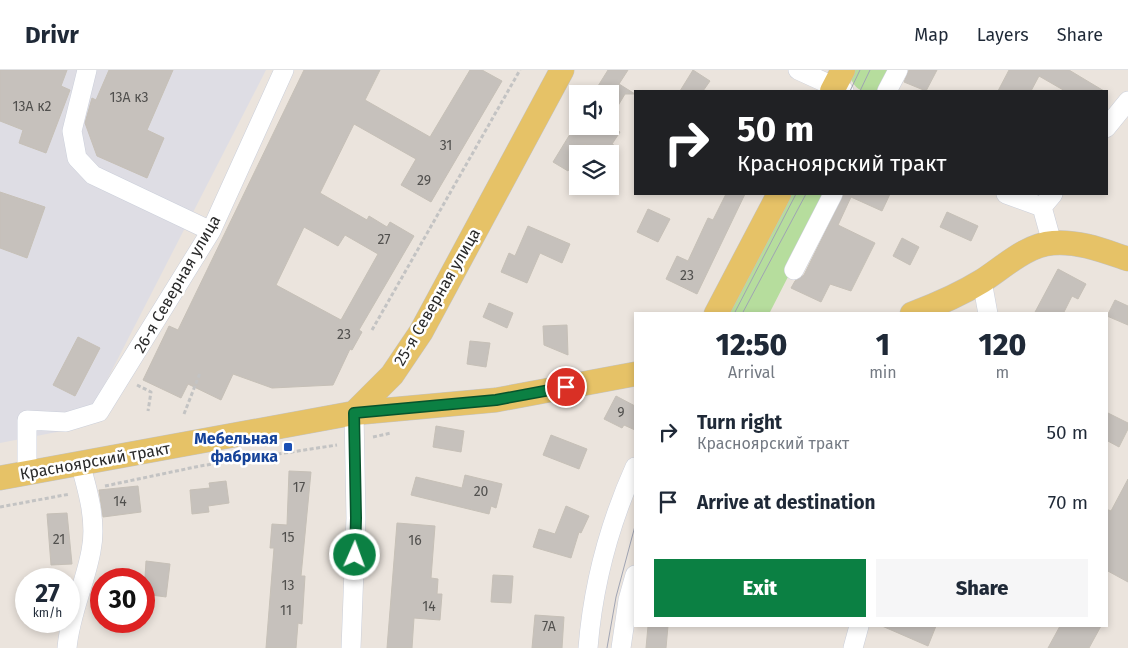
<!DOCTYPE html>
<meta charset="utf-8">
<style>
:root{--surface:#fff;--page:#f6f6f7;--text:#1f2937;--muted:#747a83;--line:#e0e1e3;--accent:#0b8043}
body{margin:0;font-family:"Fira Sans",sans-serif;background:var(--page);color:var(--text);height:100vh;display:flex;flex-direction:column;font-size:19px;white-space:nowrap}
*{box-sizing:border-box;margin:0}
p{font-size:16px;color:var(--muted)}
.icon{flex:none;width:28px;height:28px;fill:none;stroke:currentColor;stroke-width:2;stroke-linecap:round;stroke-linejoin:round}
.map{position:relative;flex:1;overflow:hidden}
.panel{position:absolute;left:634px;top:242px;width:474px;height:315px;display:flex;flex-direction:column;background:var(--surface);border-radius:0px;box-shadow:0 2px 8px #0003}
.panel>*{flex:none}
.hud{position:absolute;left:634px;top:20px;width:474px;height:105px;border-radius:0px;box-shadow:0 2px 8px #0003;background:#202124;color:#fff;overflow:hidden}
.controls{position:absolute;left:569px;top:15px;display:grid;gap:10px}
.controls a{display:grid;place-items:center;width:50px;height:50px;border-radius:0px;background:var(--surface);box-shadow:0 2px 8px #0003;font-size:25px}
.speed{position:absolute;left:15px;top:498px;display:flex;gap:10px;font-size:25px;font-weight:700;text-align:center}
.speed>*{display:grid;place-content:center;width:65px;height:65px;border-radius:50%;background:var(--surface);box-shadow:0 2px 8px #0003;line-height:1}
.speed small{font-size:12px;font-weight:400}
.speed .limit{border:8px solid #d22;background:#fff;color:#111}
.pin{position:absolute;display:grid;place-items:center;width:42px;height:42px;color:#fff;margin:-21px;border:2px solid #fff;border-radius:50%;box-shadow:0 1px 5px #0007}
.me{position:absolute;width:55px;margin:-28px;rotate:2deg;stroke-linejoin:round;filter:drop-shadow(0 0 4px #0008)}
.turn{display:flex;align-items:center;gap:18px;height:105px;padding:0 20px;font-size:22px}
.turn .icon{width:65px;height:65px;stroke-width:2.5}
.turn b{display:block;font-size:35px;line-height:42px}
.eta{display:flex;justify-content:space-evenly;align-items:center;height:85px;text-align:center}
.eta b{font-size:30px;font-weight:800;line-height:35px}
.primary-button{display:flex;gap:10px;margin-top:auto;padding:10px 20px}
.primary-button a{flex:1;height:58px;border-radius:0px;background:var(--accent);color:#fff;font-size:20px;font-weight:800;line-height:58px;text-align:center}
.primary-button a+a{background:var(--page);color:var(--text)}
ul{padding:0;list-style:none}
li{display:flex;align-items:center;gap:15px;height:70px;padding:0 20px}
li div{flex:1}
li b{display:block;font-size:19px}
li em{font-style:normal}
header{display:flex;align-items:center;gap:30px;box-sizing:border-box;height:70px;padding:0 25px;background:var(--surface);border-bottom:1px solid var(--line)}
header strong{font-size:24px}
nav{display:flex;gap:28px;margin-inline-start:auto;font-size:18px}
.map>svg:first-child{display:block}
</style>
<header>
<strong>Drivr</strong>
<nav><a>Map</a><a>Layers</a><a>Share</a></nav>
</header>
<div class="map">
<svg width="1128" height="578" viewBox="0 0 1128 578">
<rect width="100%" height="100%" fill="#ebe4dd"/>
<path fill="#dedde4" d="M0,0H266L89,345L57,362L0,373Z"/>
<path fill="#b6dd9d" d="M853,0H896L882,21C865,21 858,25 850,7Z
M791,124H826L792,199L769,244H728Z"/>
<path fill="#c6c1bc" stroke="#c6c0b7" fill-rule="evenodd" d="M0,0H67L61,16L70,20L46,83L19,73L23,60L0,51Z
M109,0H173L147,60L164,68L147,108L97,86L85,53L92,28L96,30Z
M304,0H380L365,30L430,67L470,0H482L502,11L431,132L401,115L416,89L354,54L320,123L367,150L369,146L387,157L390,152L414,166L359,260L362,262L352,280L350,279L333,315L272,318L233,304L221,330L188,314L181,328L143,310L169,256L178,260ZM304,157L338,176L345,165L378,184L341,250L276,215Z
M608,0H628L619,14L635,24H625L610,49V24H593Z
M693,0L710,11L703,21H680Z
M909,0H937L926,21L904,12Z
M1009,0H1069L1104,21H1065L1039,6L1031,21H998Z
M575,56H611L620,62L612,74L617,77L610,88V84H601L585,74L568,101L553,92Z
M0,122L45,137L27,188L0,178Z
M726,124H745L697,224L666,209L677,186L688,191L708,148L713,150Z
M844,124H890L882,141L851,127L838,155L875,173L851,221L830,214L821,232L791,218L795,211L804,205Z
M648,139L670,149L658,172L637,162Z
M947,142L978,156L971,171L940,157Z
M528,156L570,174L562,193L540,183L527,213L501,202L509,183L515,186Z
M902,168L919,177L910,195L893,186Z
M1058,199L1086,214L1078,229L1072,226L1063,244H1034Z
M1115,230L1128,236V255L1107,246Z
M489,233L513,243L507,258L483,247Z
M567,255L568,285L544,275L543,256Z
M78,267L100,278L75,326L53,315Z
M470,271L490,273L486,297L467,294Z
M616,326L635,336V360L624,355L622,358L604,349Z
M1106,342L1128,353V359L1119,377L1106,370Z
M436,356L464,361L461,382L433,377Z
M551,365L587,379L579,399L543,385Z
M289,401L311,402L301,506H305L302,554L298,553L296,578H266L274,478H270L272,454L287,455Z
M465,405L502,414L496,438L491,436L489,444L411,425L416,407L462,418Z
M1128,409V512L1106,500V439L1111,441Z
M226,411L229,433L208,436L209,442L192,444L190,420L210,418L209,413Z
M138,416L141,442L103,447L99,420Z
M566,436L589,446L581,463L579,462L571,488L533,477L539,459L555,464Z
M67,443L72,494L51,495L47,444Z
M397,453L435,456L431,508L438,509L437,524H442L440,550L414,548L412,578H387Z
M146,491L170,494L166,527L144,524Z
M493,505L513,506L511,533L491,532Z
M535,545L564,547L562,578H532Z
M648,556H668L666,578H646Z
M882,556H936L928,576Z
M1060,556H1101L1089,578H1048Z"/>
<g fill="none" stroke-linecap="round" stroke-linejoin="round">
<g stroke="#cbcfda" stroke-width="20">
<path id="minor" d="M87,0L72,61L77,88L93,105L211,161
M798,0L844,21
M887,21L898,0
M1106,58L1128,31
M1006,124L1042,137
M1052,173L1042,137L1053,124
M794,200L833,124
M982,211L988,244
M27,403V350L66,352L99,342L211,161L284,0
M67,578C70,544 85,514 91,481C97,452 88,421 80,393
M351,578L356,448L354,343
M588,578C593,515 609,455 635,397
M621,578L628,530L635,505
M853,578L859,556"/>
</g>
<g stroke="#c3c3c3" stroke-width="25">
<path id="major" d="M832,21L843,0
M716,244L779,124
M912,244C936,235 961,224 982,211C1004,197 1026,175 1053,173C1080,171 1104,181 1128,189
M354,343L392,305L421,262L562,0
M0,408L354,343L496,330L635,304"/>
</g>
<path stroke="#c3c3c3" stroke-width="3" stroke-dasharray="4 2.5" stroke-linecap="butt" d="M372,260L520,0
M137,315L151,322L148,341
M184,344L200,303
M373,367L391,363
M105,416L200,396L337,375
M0,437L70,424"/>
<use href="#minor" stroke="#fff" stroke-width="19"/>
<use href="#major" stroke="#e6c267" stroke-width="24"/>
<path stroke="#a0a4b3" stroke-width="1" d="M850,21L860,0
M860,21L870,0
M734,244L796,124
M742,244L806,124
M607,578L616,527L635,456"/>
</g>
<g fill="none" stroke-linecap="round" stroke-linejoin="round">
<g stroke="#07532c" stroke-width="12">
<path id="route" d="M355,485L356,448L354,343L496,330L566,317"/>
</g>
<use href="#route" stroke="#0b8043" stroke-width="9"/>
</g>
<rect fill="#1a4fb4" stroke="#fff" stroke-width="2" x="283" y="372" width="10" height="10" rx="2.5"/>
<g text-anchor="middle" dominant-baseline="central" stroke-width="5" stroke-linejoin="round" paint-order="stroke">
<g font-size="14" fill="#51504e">
<text x="129" y="27">13А к3</text>
<text x="32" y="36">13А к2</text>
<text x="446" y="75">31</text>
<text x="424" y="110">29</text>
<text x="384" y="169">27</text>
<text x="687" y="205">23</text>
<text x="344" y="264">23</text>
<text x="621" y="342">9</text>
<text x="299" y="417">17</text>
<text x="481" y="421">20</text>
<text x="120" y="431">14</text>
<text x="288" y="467">15</text>
<text x="59" y="469">21</text>
<text x="415" y="470">16</text>
<text x="288" y="515">13</text>
<text x="429" y="536">14</text>
<text x="286" y="540">11</text>
<text x="549" y="556">7А</text>
</g>
<g font-size="16" fill="#2a2a2a" stroke="#fff">
<text transform="translate(177 214) rotate(-60)">26-я Северная улица</text>
<text transform="translate(437 227) rotate(-60)">25-я Северная улица</text>
<text transform="translate(95 391) rotate(-10)">Красноярский тракт</text>
</g>
<g font-size="16" font-weight="bold" fill="#164399" stroke="#fff" text-anchor="end">
<text x="278" y="368">Мебельная<tspan x="278" dy="18">фабрика</tspan></text>
</g>
</g>
</svg>
<div class="controls">
<a><svg class="icon" aria-label="sound" viewBox="0 0 24 24"><path d="M4 9h4l5-4v14l-5-4H4zM17 9q2 3 0 6"/></svg></a>
<a><svg class="icon" aria-label="layers" viewBox="0 0 24 24"><path d="M12 4l9 5-9 5-9-5zM3 14l9 5 9-5"/></svg></a>
</div>
<div class="speed"><div>27<small>km/h</small></div><div class="limit">30</div></div>
<div class="pin" style="left:566px;top:317px;background:#d93025"><svg class="icon" aria-label="arrive" viewBox="0 0 24 24"><path d="M6 21V4h12l-3 4 3 4H6"/></svg></div>
<svg class="me" style="left:355px;top:485px" viewBox="-20 -20 40 40"><circle r="17" fill="#0b8043" stroke="#fff" stroke-width="3"/><path d="M0-11L8 9 0 5-8 9z" fill="#fff"/></svg>
<div class="hud">
<div class="turn"><svg class="icon" aria-label="right" viewBox="0 0 24 24"><path d="M7 20v-9h11M14 6l5 5-5 5"/></svg><div><b>50 m</b>Красноярский тракт</div></div>
</div>
<section class="panel">
<div class="eta">
<div><b>12:50</b><p>Arrival</p></div>
<div><b>1</b><p>min</p></div>
<div><b>120</b><p>m</p></div>
</div>
<ul>
<li><svg class="icon" aria-label="right" viewBox="0 0 24 24"><path d="M7 20v-9h11M14 6l5 5-5 5"/></svg><div><b>Turn right</b><p>Красноярский тракт</p></div><em>50 m</em></li>
<li><svg class="icon" aria-label="arrive" viewBox="0 0 24 24"><path d="M6 21V4h12l-3 4 3 4H6"/></svg><div><b>Arrive at destination</b></div><em>70 m</em></li>
</ul>
<div class="primary-button"><a>Exit</a><a>Share</a></div>
</section>
</div>
